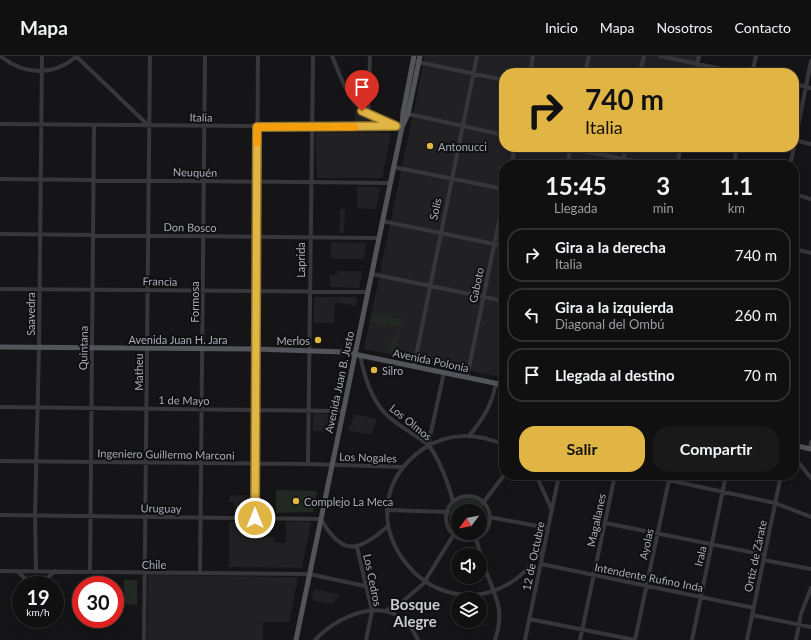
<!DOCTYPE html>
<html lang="es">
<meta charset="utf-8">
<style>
:root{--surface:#101011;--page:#19191a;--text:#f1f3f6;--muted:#9c9d9f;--line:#303031;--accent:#e0b544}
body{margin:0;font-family:Lato,sans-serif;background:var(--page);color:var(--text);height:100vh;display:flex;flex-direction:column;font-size:15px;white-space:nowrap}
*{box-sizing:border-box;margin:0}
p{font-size:13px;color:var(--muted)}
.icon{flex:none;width:22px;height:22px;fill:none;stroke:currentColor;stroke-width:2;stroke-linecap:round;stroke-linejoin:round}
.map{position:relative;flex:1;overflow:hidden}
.side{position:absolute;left:499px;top:104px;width:300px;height:320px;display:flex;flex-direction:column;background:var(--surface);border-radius:16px;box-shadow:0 2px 10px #0003,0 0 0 1px var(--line)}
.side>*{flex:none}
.hud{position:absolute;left:499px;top:12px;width:300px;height:84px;border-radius:16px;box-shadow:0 2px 10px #0003,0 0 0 1px var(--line);background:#e0b544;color:#111;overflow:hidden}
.needle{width:26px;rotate:238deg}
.controls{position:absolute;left:451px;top:448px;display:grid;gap:8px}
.controls a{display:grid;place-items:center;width:36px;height:36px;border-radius:50%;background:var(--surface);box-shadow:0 2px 10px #0003,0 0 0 1px var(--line);font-size:20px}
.speed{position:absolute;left:12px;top:520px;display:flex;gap:8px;font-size:20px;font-weight:700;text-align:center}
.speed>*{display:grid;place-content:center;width:52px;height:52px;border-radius:50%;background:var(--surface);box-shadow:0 2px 10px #0003,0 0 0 1px var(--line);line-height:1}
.speed small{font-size:10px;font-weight:400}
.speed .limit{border:6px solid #d22;background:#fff;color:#111}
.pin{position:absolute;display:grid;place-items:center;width:34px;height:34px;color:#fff;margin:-41px -17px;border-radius:50% 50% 50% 0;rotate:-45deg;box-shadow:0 0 4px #0007}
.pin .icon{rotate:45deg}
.me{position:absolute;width:44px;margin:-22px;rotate:0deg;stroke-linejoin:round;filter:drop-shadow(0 0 3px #0008)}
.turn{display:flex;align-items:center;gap:14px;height:84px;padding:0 20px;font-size:18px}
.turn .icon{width:52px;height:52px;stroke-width:2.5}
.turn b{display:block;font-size:28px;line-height:34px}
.eta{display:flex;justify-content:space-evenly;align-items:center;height:68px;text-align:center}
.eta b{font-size:24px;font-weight:700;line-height:28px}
.action{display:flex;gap:8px;margin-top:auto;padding:8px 20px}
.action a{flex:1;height:46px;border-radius:16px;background:var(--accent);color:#111;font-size:16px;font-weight:700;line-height:46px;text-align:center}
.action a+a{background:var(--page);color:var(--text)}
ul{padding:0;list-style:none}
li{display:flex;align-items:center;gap:12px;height:54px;margin:0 8px 6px;padding:0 12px;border:2px solid var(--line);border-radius:16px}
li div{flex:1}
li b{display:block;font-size:15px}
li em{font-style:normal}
header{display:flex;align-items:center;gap:24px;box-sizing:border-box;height:56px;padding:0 20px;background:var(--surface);border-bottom:1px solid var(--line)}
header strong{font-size:19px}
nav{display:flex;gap:22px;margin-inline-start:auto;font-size:14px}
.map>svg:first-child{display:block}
</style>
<header>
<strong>Mapa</strong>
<nav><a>Inicio</a><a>Mapa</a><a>Nosotros</a><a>Contacto</a></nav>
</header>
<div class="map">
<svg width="811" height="584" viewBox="0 0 811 584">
<rect width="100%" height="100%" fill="#151517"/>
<path fill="#212124" d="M425,0H698L694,17H504V91H679L675,109H504V322L364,293Z
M355,52L365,61L377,66L376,68H355Z
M317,76L390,77L391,79L382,122H317L315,78Z
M357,131H378L380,133L376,153L357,152Z
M340,153H345L344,177H339Z
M331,186L366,187L364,203H331Z
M337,215H362L359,232L330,231V219H336Z
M316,241H356L358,243L356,250L335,246L334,267H314V242Z
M315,357L332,358L334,360L330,376L313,375V359Z
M354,358L377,363L372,377L370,379L348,374L349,369L351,370Z
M249,439V457H234V446H229L230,440Z
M229,466H251L252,468V481H274V486L286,487V466H309L311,468L302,512L229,511Z
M150,519L281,521H296L298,523L289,566H263V584H147L148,521Z
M314,533L320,534L340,539L331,548L312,544Z"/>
<path fill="#222923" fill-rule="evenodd" d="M375,258L402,263L395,296L387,295L394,281L398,278V272L388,267L384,270L371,264V260H374Z
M276,434L317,435L313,456L276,457Z
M469,441C482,444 490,457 486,470C485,474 481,479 476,481C452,494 434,446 469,441ZM458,455H480V477H458Z
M124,524H137V549L124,548Z"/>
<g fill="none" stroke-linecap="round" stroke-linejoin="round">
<path stroke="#37373b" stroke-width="4" d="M0,0C24,19 53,21 77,0
M332,0C348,38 351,56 394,70
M660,0L741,17
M77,1L149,70
M413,5L504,24
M530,17L533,0
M585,17L589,0
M640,17L644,0
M695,17L699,0
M752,17L756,0
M794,28L811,32
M408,58L504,79
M368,59L370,0
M0,68L402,71
M794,84L811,88
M794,90L811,5
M563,91L654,109
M511,109L515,91
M567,109L571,91
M622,109L626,91
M677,109L681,91
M734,109L737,91
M790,109L794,91
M393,111L504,133
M0,123L390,127
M794,138L811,143
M382,165L504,190
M0,178L379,182
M794,193L811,197
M372,218L504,245
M0,233L368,236
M360,299C364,319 370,341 384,356C396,370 415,377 428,389C438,399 450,432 453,446
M414,310L477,0
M467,321L504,141
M0,351L343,355
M469,380C483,363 492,349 496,327
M504,389C478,377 448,376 423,393C333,456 431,584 516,523C528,514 536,503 544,491
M428,390L444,316
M810,392L811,386
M794,401L811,422
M0,405L308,408L403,411
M308,408L313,0
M536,419L552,454
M645,419L775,447L811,461
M446 462a22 22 0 1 1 44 0a22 22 0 1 1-44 0Z
M483,447L504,419
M387,454L448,456
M0,459L321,463C342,501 359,496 388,470
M489,461L548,472
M255,462L258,0
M605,467L765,499
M476,483C479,492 481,501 484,510C494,539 506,551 495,584
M357,491L372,555L366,584
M764,504L811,513
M541,508L754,552
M0,515L309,518L365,530
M17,515L32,529
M36,515L35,460L39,292L42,0
M90,516L94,69
M200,517L205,0
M40,529L55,515
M385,555L402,546L423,528L454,478
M752,559L811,571
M529,563L635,584
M144,584L150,0
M315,584C344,554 396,536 418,584
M525,584L559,419
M580,584L615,419
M635,584L670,419
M692,584L726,419
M747,584L781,419
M796,584L801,558L811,532"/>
<path stroke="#53545a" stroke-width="5" d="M403,69L408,58L420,0
M0,291L255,293L344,296L504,329
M794,389L811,393
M296,584L402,71L403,57L414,0"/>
</g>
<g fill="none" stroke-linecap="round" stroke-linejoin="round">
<g stroke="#92762c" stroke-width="10">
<path id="route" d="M255,462L257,71L396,70L362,55"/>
</g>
<use href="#route" stroke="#e0b544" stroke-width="7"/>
<path stroke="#f59e0b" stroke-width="7" d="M257,87V71H355"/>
</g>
<g fill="#e0b544" stroke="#101012" stroke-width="1.5">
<circle cx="430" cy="90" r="4"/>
<circle cx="318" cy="284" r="4"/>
<circle cx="374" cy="314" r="4"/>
<circle cx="296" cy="445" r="4"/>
</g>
<g text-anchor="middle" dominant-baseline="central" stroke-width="4" stroke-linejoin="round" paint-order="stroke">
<g font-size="11" fill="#a8acb6" stroke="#101012">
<text transform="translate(201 61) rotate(1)">Italia</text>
<text transform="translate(195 116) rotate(1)">Neuquén</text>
<text transform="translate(435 153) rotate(-78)">Solís</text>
<text transform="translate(190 171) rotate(1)">Don Bosco</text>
<text transform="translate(300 204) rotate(-90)">Laprida</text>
<text transform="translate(160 225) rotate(1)">Francia</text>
<text transform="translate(476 229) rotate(-78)">Gaboto</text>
<text transform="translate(194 246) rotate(-90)">Formosa</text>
<text transform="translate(30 258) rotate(-90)">Saavedra</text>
<text x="178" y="283">Avenida Juan H. Jara</text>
<text transform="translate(83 292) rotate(-89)">Quintana</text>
<text transform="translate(431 304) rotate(12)">Avenida Polonia</text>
<text transform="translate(138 316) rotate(-90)">Matheu</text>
<text transform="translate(339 326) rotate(-78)">Avenida Juan B. Justo</text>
<text transform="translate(184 344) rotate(1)">1 de Mayo</text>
<text transform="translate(411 366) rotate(39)">Los Olmos</text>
<text transform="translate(166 398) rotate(1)">Ingeniero Guillermo Marconi</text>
<text transform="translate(368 401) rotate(2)">Los Nogales</text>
<text transform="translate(161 452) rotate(1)">Uruguay</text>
<text transform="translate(596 464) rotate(-78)">Magallanes</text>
<text transform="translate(646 488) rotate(-78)">Ayolas</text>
<text transform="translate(533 500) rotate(-78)">12 de Octubre</text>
<text transform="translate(700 500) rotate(-77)">Irala</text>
<text transform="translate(755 500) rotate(-78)">Ortiz de Zárate</text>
<text x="154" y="508">Chile</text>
<text transform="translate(649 521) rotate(11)">Intendente Rufino Inda</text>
<text transform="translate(373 524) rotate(78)">Los Cedros</text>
</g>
<g font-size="11" fill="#a8acb6" stroke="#101012" text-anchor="start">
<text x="438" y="90">Antonucci</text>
<text x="310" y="284" text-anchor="end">Merlos</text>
<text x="382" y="314">Silro</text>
<text x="304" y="445">Complejo La Meca</text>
</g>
<g font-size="15" font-weight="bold" fill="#c9cbd2" stroke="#101012">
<text x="415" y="548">Bosque<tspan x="415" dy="17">Alegre</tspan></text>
</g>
</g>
</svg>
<div class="controls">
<a><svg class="needle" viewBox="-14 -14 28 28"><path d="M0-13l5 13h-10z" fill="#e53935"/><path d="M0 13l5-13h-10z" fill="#9c9d9f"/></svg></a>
<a><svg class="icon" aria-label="sound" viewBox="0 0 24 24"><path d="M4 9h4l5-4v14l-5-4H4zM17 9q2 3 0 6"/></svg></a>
<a><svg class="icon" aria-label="layers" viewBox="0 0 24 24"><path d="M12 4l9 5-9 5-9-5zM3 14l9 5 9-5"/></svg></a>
</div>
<div class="speed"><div>19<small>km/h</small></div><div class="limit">30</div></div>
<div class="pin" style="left:362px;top:55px;background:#d93025"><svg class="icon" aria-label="arrive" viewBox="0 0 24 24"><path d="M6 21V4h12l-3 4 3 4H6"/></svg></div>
<svg class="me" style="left:255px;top:462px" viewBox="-20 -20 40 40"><circle r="17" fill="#e0b544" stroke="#fff" stroke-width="3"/><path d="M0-11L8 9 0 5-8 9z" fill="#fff"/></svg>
<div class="hud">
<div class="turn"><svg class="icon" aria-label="right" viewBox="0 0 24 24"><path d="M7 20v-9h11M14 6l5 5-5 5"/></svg><div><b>740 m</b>Italia</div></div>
</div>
<section class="side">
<div class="eta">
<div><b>15:45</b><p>Llegada</p></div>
<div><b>3</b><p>min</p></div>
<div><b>1.1</b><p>km</p></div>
</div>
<ul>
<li><svg class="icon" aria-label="right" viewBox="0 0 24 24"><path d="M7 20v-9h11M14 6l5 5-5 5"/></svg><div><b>Gira a la derecha</b><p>Italia</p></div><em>740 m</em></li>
<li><svg class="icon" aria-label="left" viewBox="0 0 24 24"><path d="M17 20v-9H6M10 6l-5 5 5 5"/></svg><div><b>Gira a la izquierda</b><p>Diagonal del Ombú</p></div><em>260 m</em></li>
<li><svg class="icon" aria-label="arrive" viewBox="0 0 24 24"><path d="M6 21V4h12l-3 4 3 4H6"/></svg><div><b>Llegada al destino</b></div><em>70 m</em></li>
</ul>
<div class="action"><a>Salir</a><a>Compartir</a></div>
</section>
</div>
